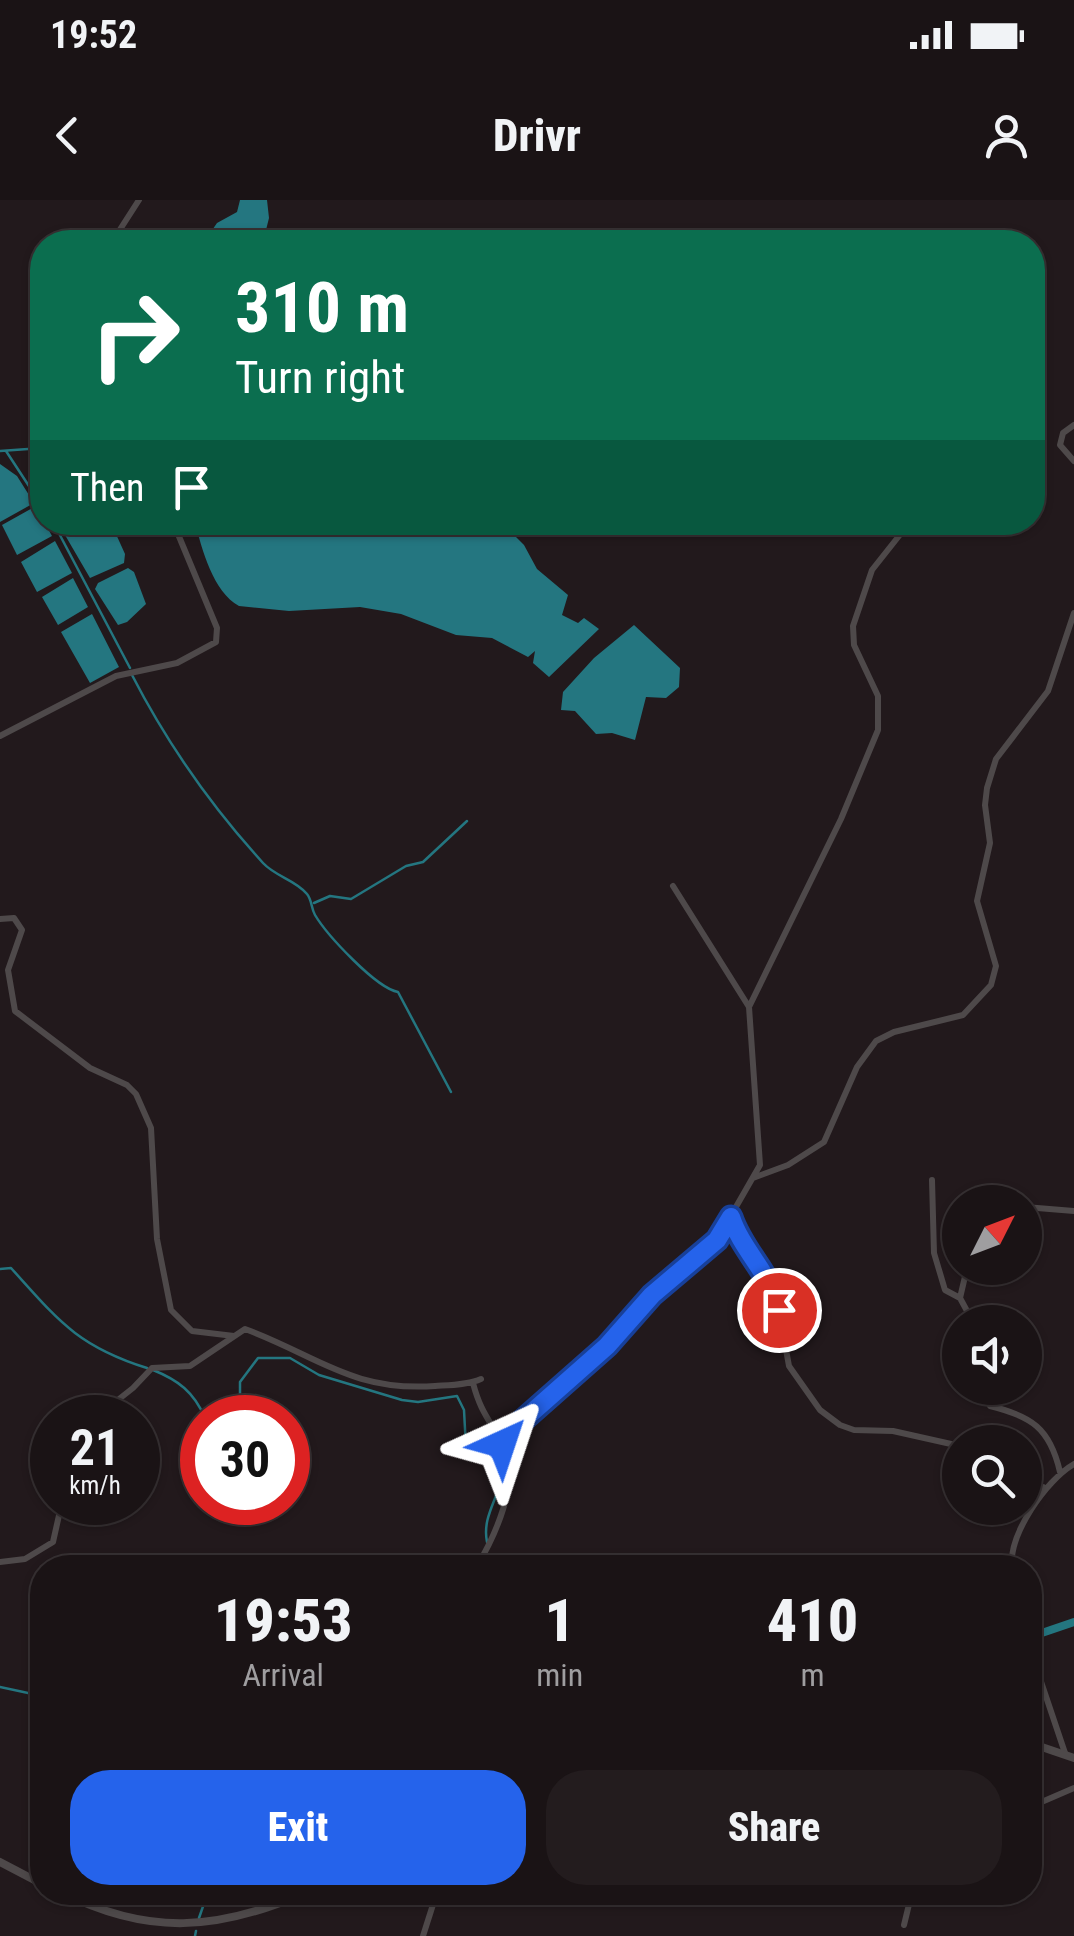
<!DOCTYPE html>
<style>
:root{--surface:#1a1315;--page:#231c1e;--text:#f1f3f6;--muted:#9f9ea0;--line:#383234;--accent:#2563eb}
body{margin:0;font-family:"Roboto Condensed",sans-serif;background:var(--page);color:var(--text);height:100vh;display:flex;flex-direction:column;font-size:38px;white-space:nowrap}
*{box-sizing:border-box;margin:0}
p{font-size:32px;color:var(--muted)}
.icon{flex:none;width:55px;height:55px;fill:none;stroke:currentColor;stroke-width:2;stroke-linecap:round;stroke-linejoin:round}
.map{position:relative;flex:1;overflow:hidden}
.drawer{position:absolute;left:30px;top:1355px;width:1012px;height:350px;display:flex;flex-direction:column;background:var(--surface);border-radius:40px;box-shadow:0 2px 8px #0004,0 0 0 2px var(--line)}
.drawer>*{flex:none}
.top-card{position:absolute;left:30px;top:30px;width:1015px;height:305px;border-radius:40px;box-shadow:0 2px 8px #0004,0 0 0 2px var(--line);background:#0b6e4f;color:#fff;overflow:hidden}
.needle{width:65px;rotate:48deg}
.controls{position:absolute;left:942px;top:985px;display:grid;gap:20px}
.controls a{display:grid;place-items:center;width:100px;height:100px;border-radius:50%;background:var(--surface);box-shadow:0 2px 8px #0004,0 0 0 2px var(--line);font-size:50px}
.speed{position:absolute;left:30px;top:1195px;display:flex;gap:20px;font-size:50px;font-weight:700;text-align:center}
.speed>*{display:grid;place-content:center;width:130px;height:130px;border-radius:50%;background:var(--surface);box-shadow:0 2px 8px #0004,0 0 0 2px var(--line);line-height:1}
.speed small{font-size:25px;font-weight:400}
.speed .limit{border:15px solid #d22;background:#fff;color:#111}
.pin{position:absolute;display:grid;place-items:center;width:85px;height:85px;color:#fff;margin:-42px;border:5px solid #fff;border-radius:50%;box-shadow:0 2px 10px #0007}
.me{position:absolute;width:110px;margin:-55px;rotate:42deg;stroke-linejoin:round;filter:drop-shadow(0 0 8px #0008)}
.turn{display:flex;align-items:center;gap:35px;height:210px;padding:0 40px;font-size:45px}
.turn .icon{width:130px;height:130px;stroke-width:2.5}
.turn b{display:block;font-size:70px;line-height:85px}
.then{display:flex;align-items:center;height:95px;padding:0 40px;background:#0003;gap:20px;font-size:38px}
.eta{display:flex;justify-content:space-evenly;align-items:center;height:170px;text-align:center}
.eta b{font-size:60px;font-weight:800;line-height:70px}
.cta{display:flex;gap:20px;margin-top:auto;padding:20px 40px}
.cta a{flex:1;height:115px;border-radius:40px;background:var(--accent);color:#fff;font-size:40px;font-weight:800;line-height:115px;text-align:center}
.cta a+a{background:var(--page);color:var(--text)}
.status{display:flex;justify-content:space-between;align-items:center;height:70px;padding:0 50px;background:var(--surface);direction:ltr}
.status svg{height:28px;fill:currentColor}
header{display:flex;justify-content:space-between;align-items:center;height:130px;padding:0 40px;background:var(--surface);font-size:45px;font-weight:800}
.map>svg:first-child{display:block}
</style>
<div class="status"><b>19:52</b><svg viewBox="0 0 49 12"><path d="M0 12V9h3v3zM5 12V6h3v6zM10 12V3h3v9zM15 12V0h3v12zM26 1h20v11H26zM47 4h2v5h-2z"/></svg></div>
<header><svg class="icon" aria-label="back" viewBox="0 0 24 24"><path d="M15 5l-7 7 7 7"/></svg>Drivr<svg class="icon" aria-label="person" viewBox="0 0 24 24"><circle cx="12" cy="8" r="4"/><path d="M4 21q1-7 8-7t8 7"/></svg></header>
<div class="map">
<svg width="1074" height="1736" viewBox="0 0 1074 1736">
<rect width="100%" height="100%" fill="#22191c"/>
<path fill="#247680" d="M240,0H267L269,18L263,42H204L217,23L237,12Z
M0,264L17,276L34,303L0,322Z
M36,306L52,336L17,355L2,325Z
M76,323H111L125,354L124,363L90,378L65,335V328Z
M195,323H502L524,345L537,369L568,395L562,415L578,423L584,418L599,429L549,477L533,463L535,451L528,457L492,438L456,435L401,414L360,407L289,411L239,406C213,392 202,349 195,323Z
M55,341L72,373L37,392L21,362Z
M128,368L134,372L146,404L127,422L118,425L95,389L98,383Z
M73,378L88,407L58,425L42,397Z
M92,414L119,467L90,483L61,432Z
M634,425L680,468L679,487L666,498L646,497L635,540L612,533L596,534L575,511L561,510L563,492L594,458Z"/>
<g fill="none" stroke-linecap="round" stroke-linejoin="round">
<path stroke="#247680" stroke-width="2.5" d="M0,251L42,248
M6,251L42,306
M53,322L130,468
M132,475C167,543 212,607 263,663C276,677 296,680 307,694C312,700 311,708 315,715C327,735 376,788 398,792L451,892
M314,703L330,696L351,699L406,666L423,662L467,621
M0,1069L11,1068C58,1120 77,1146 147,1168
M153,1170C178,1180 194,1192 205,1218
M240,1218V1182L258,1158H290L319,1175L402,1200L418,1202L457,1196L464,1210L466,1248L493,1250L503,1264C504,1293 481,1313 487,1342
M0,1487L42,1496
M199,1718L208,1692
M195,1736L196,1731"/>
<path stroke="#247680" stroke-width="8" d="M1030,1437L1074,1422"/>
<path stroke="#4e494a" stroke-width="6" d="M112,42L139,0
M1074,225L1063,233L1060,245L1074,261
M0,536L116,476L177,463L216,442L217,428L173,322
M0,719L14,718L22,730L8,770L15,811L90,868L127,885L136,894L151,928L157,1039L171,1110L192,1131L234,1136
M749,807L841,619L878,530V496L854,445L853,426L872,370L910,322
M753,978L788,965L824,942L857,867L876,841L894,832L963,815L991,785L996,766L977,701L990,643L985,605L987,588L996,559L1048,491L1074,413
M932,980L934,1053L945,1090L960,1098
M1025,1007L1074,1011
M731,1018L746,1051L776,1095L789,1166L820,1210L840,1225L854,1230L893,1231L960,1246
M967,1068L960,1098L973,1122
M473,1183C481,1214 491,1221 504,1247C521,1281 494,1338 476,1368
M983,1188L990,1206C1031,1216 1050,1228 1060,1272
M95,1218L133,1188L152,1168L190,1166L245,1129C316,1155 352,1192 435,1186C450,1185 467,1185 481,1179
M506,1250L513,1229L607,1146L652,1095L717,1040L760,965L749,807L673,686
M1025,1287H1043
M0,1362L25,1359L53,1342L62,1302
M1012,1368C1008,1335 1046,1280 1074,1264
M1030,1449L1065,1553
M1030,1607L1074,1588
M904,1725L912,1692
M423,1736L437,1692"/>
<path stroke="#4e494a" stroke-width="8" d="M1030,1543L1074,1558
M0,1662L42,1684
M61,1692C148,1736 218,1731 307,1692"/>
</g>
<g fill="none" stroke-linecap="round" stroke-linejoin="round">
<g stroke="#184099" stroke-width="25">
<path id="route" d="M502,1244L506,1250L512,1230L607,1146L652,1095L717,1040L731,1017C742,1051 772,1075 779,1110"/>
</g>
<use href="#route" stroke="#2563eb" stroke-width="18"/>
</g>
</svg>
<div class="controls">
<a><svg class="needle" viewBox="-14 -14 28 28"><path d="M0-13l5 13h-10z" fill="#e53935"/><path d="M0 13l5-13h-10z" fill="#9f9ea0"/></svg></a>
<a><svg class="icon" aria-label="sound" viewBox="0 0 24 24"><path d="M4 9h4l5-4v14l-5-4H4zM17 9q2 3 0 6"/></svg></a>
<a><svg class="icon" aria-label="search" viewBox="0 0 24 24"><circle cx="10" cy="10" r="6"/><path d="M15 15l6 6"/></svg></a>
</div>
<div class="speed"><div>21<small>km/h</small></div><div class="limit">30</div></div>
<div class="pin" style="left:779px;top:1110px;background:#d93025"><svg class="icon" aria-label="arrive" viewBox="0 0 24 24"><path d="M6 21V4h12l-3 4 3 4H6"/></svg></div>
<svg class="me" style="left:502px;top:1244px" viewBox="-20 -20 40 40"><path d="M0-17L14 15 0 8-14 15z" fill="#2563eb" stroke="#fff" stroke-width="4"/></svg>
<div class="top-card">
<div class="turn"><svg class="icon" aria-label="right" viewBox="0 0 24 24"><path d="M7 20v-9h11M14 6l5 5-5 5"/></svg><div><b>310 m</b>Turn right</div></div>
<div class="then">Then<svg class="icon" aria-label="arrive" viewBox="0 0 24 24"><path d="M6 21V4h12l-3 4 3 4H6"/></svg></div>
</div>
<section class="drawer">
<div class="eta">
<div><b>19:53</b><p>Arrival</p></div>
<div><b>1</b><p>min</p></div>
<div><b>410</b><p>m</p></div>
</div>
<div class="cta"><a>Exit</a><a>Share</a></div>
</section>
</div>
